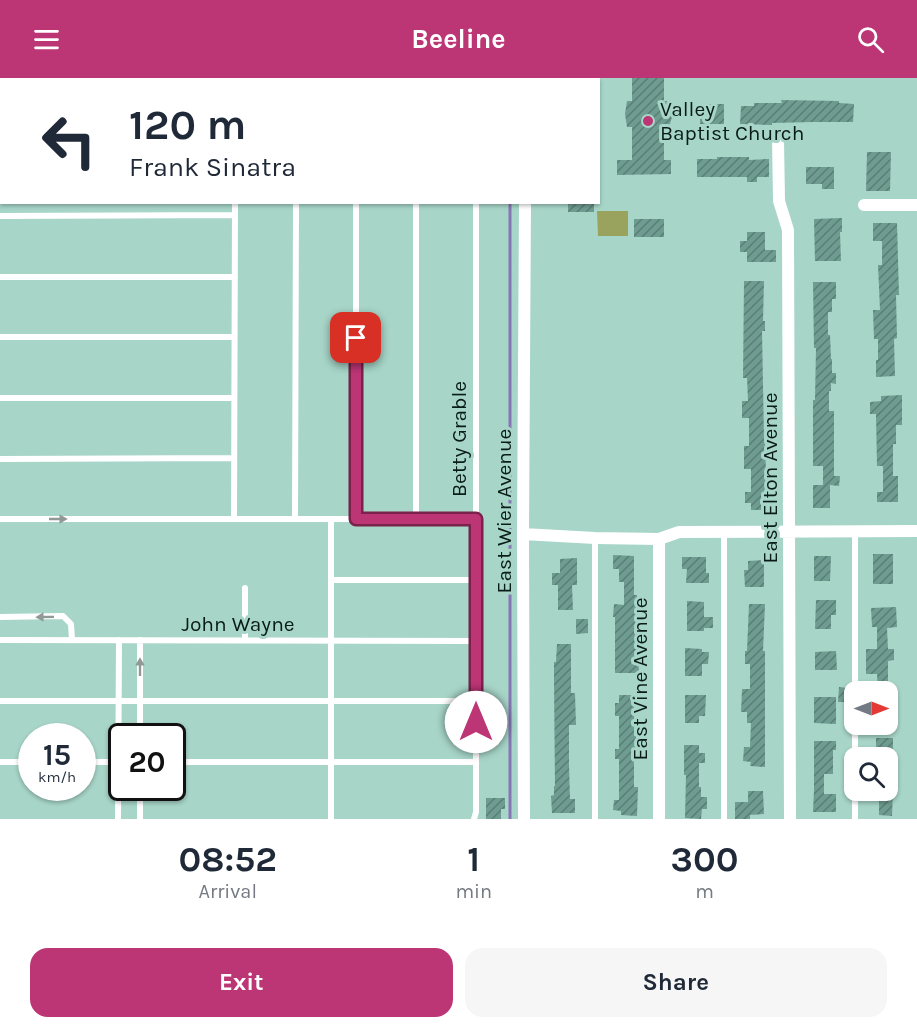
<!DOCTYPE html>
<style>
:root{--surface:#fff;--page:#f6f6f7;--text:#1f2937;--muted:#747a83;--accent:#bc3574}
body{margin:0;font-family:Karla,sans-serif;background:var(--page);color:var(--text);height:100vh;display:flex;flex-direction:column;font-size:22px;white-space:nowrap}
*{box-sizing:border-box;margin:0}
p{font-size:20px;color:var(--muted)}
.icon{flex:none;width:33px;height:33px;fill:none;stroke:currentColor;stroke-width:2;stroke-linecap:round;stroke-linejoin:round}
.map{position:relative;height:741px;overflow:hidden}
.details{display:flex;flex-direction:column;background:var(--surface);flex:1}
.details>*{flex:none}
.banner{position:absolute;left:0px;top:0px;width:600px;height:126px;box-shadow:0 2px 4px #0004;background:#fff;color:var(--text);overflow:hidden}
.needle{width:39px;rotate:90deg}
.tools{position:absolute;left:844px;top:603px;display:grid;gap:12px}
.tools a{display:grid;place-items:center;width:54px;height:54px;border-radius:12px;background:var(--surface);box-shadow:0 2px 4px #0004;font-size:30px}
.speed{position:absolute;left:18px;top:645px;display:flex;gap:12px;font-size:30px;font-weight:700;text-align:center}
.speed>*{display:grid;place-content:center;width:78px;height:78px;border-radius:50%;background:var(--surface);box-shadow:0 2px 4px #0004;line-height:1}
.speed small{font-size:15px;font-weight:400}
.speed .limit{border:3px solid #111;border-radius:9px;background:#fff;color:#111}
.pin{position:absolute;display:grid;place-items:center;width:51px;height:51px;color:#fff;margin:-26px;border-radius:12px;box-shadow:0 3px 9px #0006}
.me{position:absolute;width:66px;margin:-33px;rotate:0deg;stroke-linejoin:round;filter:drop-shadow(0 0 4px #0008)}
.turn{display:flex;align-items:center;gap:21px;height:126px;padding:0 30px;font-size:27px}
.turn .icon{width:78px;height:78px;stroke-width:2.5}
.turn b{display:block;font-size:42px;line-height:51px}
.eta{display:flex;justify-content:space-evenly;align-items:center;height:102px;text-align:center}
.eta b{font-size:36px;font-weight:700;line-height:42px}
.button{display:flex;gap:12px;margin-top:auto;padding:12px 30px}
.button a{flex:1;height:69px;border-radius:18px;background:var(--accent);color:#fff;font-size:24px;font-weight:700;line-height:69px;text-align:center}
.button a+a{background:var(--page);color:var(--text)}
header{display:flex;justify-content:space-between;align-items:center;height:78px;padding:0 30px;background:var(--accent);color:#fff;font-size:27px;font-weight:700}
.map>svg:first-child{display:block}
</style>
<header><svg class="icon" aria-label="menu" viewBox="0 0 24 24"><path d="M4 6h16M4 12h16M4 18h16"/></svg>Beeline<svg class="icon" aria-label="search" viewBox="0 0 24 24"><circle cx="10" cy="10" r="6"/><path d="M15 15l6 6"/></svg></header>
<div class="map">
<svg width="917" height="741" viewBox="0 0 917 741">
<defs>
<pattern id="building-hatch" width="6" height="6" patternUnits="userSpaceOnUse" patternTransform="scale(1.5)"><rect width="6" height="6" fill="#6f9c90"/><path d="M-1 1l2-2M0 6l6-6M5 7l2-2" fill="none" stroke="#597e75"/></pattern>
</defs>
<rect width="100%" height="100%" fill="#a7d5c8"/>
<path fill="#99a35e" d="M597,133H628V158H598Z"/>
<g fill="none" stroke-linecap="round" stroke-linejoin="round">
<path stroke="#8776b5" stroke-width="3" d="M510,2V0
M510,741V124"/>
</g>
<path fill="url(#building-hatch)" d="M632,0H664V23H669L673,36L669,49H664V82H671V96L617,97V82H632V49H627L625,36L627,23H632Z
M781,22L839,23V25L854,26L853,44H813L772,45V47L740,46L741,28H754V25H782Z
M700,26H724V46H700Z
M867,74H891L890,113H866Z
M717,79H749V82L769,81V99H757V104H747V99H697V81H717Z
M806,89H834V111H822V106H806Z
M568,124H594V134H568Z
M842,140V154H840L841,183H815L814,141Z
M634,141H664V159H634Z
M873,145H897L899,217H896L897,260L894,261L895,298L876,299V282H878V261H874L873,232H880L878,187H882V163H873Z
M747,154H765V172H776V184H747V174H740V163H747Z
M744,203H764L763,243H765V253H762L764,362H765L767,432H751V425H745V414H751V391H744V368H749V340H742V323H748L747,300H743Z
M813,204H836V221H832V234H828V257H830L831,281H832V295H836V306L831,305V313H829V333H834V398H840L839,408L830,407V430H813V407H826H823V388H813V322H815L816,270H814Z
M902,317V347H896V366H893V398H898V424H877V414H883V388H877L876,336H870V324L881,323V318Z
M873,476H893V506H873Z
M613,477L634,478V517H637L636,565H638L639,595H615V539H613L614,526L624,527V504H619V491H613Z
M814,478H831L830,503H814Z
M682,479H706V495H709V505H686L687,491H682Z
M577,480V507H572L573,532H558V507H552V495H560V481Z
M764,482V509H745L744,492H748V483Z
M816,522H836V537H831V551H815Z
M687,523L704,524V539H713V550H704V553H687Z
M749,526H765L763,573H765V689L750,688L751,684L743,683L744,669H750L751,645H747V634H741L742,611H750V586H745V573H747Z
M896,529L897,549L887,550L888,571H894V582L888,583V614H878L877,596H866V571H877V549H872L871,530Z
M576,541H588V555L576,556Z
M557,566H571V615H575L576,647H569V687L570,721H575V735H552L551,718L554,717V708H555L554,603V584H556Z
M685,570L702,571V574H709L708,586H702V598H685Z
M836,573L837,592H815V574Z
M839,609L848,610V624H838Z
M619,617H637V627H634V658H636V672H634V709H638L637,738L621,737V733L613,732L614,722H619V681H615V671H619V638H615V625H619Z
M685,617H706L705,638H699V645H685Z
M814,619H836V646L814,645Z
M876,660H893V680H876Z
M814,663H836V672H833V696H824V716H836V734H813L814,712Z
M684,667H699V675H705V685H699V709H701V719H707V731H702L701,741L685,740L686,697H684Z
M879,712H893L892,738L879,737Z
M748,713H763L764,736L750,737V741H735V724H748Z
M486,720H505V731H501V741H486Z"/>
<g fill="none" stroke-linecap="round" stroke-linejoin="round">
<path stroke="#fff" stroke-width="6" d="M174,0V2
M235,0V2
M476,0V2
M114,2V0
M0,16H2
M0,77H2
M0,138L235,137
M0,199H235
M0,259H234
M0,320H234
M0,381L234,380
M0,441H476
M234,441L235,124
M295,441L296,124
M331,441V741
M356,441V124
M416,441V124
M331,502H476
M0,539L63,538L71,546L72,562
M0,562L476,563
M140,562V658
M245,562V510
M855,614V453
M0,623H476
M0,684H32
M82,684H121
M172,684H476
M118,741L119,562
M140,741V710
M474,741L476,734V124
M595,741V460
M724,741V454
M855,741V628"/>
<path stroke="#fff" stroke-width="12" d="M526,2V0
M778,61L779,123L788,152L790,741
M864,127H917
M523,456L595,460L659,461L679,454L917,453
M524,741L523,456L525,124
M659,741V461"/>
</g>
<defs><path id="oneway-solid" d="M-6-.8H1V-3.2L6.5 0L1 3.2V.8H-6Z" transform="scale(1.5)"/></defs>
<g fill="#919997">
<use href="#oneway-solid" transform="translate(58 441)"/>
<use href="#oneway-solid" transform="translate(45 539) rotate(179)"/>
<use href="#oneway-solid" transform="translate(140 589) rotate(-90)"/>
</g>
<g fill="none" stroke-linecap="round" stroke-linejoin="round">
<g stroke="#7a224b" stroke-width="15">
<path id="route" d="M356,260V441H476V644"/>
</g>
<use href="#route" stroke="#bc3574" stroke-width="10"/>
</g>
<circle fill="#bc3574" stroke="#a7d5c8" stroke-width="2" cx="648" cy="43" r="6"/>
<g text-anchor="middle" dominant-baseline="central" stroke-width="6" stroke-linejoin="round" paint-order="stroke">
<g font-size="21" fill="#0a1c18" stroke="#a7d5c8" text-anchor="start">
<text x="660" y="31">Valley<tspan x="660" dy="24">Baptist Church</tspan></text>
</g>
<g font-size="21" fill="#0a1c18" stroke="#a7d5c8">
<text transform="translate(459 361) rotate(-90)">Betty Grable</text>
<text transform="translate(770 400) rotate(-90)">East Elton Avenue</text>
<text transform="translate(504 433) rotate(-90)">East Wier Avenue</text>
<text x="238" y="546">John Wayne</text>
<text transform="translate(640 601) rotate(-90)">East Vine Avenue</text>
</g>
</g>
</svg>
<div class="tools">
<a><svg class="needle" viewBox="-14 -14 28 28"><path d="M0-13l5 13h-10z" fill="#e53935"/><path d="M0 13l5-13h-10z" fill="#747a83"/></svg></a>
<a><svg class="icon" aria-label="search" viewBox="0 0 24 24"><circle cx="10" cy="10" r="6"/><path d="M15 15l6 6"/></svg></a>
</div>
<div class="speed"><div>15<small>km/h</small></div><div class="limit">20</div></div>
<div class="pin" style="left:356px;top:260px;background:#d93025"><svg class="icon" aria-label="arrive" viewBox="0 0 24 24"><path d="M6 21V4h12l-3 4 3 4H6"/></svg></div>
<svg class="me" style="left:476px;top:644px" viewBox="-20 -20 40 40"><circle r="19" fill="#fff"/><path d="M0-13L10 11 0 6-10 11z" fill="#bc3574"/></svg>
<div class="banner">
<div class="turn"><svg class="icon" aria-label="left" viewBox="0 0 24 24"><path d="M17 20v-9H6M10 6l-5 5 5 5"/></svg><div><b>120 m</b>Frank Sinatra</div></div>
</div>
</div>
<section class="details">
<div class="eta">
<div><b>08:52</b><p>Arrival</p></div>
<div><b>1</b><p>min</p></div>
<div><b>300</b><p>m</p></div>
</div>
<div class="button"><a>Exit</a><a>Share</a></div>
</section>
